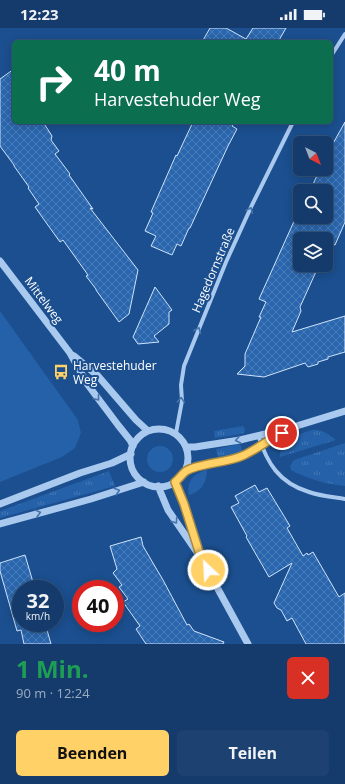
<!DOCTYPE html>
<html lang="de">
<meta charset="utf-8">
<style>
:root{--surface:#143b6b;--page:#1d4271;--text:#f1f3f6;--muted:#9dadc1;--line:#33557e;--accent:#ffd166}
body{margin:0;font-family:"Open Sans",sans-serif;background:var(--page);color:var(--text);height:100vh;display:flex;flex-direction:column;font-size:15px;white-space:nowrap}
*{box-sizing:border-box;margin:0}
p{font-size:13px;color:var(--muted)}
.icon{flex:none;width:22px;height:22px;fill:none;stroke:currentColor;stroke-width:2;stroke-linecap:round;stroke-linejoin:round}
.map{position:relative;height:616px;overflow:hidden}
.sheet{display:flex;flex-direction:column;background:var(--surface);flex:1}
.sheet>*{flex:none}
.guide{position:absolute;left:12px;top:12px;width:321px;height:84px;border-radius:6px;box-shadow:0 2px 10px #0003,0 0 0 1px var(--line);background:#0b6e4f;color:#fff;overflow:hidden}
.needle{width:26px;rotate:138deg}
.controls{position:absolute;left:293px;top:108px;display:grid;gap:8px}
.controls a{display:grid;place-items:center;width:40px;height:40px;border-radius:6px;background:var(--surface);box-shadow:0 2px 10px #0003,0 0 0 1px var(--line);font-size:20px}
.speed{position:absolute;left:12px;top:552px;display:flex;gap:8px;font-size:20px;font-weight:700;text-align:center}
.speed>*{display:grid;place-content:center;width:52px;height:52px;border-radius:50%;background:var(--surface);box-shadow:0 2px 10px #0003,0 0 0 1px var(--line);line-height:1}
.speed small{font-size:10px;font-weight:400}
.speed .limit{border:6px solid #d22;background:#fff;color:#111}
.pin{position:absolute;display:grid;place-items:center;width:34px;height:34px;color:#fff;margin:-17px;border:2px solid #fff;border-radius:50%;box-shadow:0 1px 4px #0007}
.me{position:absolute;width:44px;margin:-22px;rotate:335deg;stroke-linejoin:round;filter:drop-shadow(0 0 3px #0008)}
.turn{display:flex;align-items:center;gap:14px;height:84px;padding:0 16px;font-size:18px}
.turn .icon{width:52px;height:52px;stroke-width:2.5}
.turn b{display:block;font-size:28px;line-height:34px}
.round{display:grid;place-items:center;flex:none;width:42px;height:42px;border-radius:6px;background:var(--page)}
.overview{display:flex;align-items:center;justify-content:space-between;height:68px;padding:0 16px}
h1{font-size:24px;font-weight:700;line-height:30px;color:#1e9e55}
.action{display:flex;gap:8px;margin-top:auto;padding:8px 16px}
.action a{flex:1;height:46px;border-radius:6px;background:var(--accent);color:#111;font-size:16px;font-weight:700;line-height:46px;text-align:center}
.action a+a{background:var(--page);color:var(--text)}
.status{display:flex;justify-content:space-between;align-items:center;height:28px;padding:0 20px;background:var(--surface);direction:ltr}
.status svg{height:11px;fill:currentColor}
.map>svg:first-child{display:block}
</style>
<div class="status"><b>12:23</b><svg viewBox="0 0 49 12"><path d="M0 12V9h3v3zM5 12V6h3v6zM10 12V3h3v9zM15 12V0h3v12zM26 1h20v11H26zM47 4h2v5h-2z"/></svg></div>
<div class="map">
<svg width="345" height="616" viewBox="0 0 345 616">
<defs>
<pattern id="grass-tufts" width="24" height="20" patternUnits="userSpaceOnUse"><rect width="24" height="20" fill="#2461a8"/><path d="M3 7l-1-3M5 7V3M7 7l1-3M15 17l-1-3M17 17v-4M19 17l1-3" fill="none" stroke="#4579b5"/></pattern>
<pattern id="building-cross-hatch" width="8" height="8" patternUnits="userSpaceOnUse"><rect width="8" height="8" fill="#2a66ad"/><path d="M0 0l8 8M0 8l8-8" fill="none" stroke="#4a7db9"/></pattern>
</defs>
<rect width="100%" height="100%" fill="#1b4f8f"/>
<path fill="url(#grass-tufts)" d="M243,398L245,401L244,405L235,407L215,410L214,403Z
M312,402C322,401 328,406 336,412L280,429C280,411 298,407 312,402Z
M345,415V458C326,456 308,451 291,442L290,438L294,432Z
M239,416L241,418L242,423L240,425L218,430L216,421Z
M109,443L115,458L0,490V483Z"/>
<path fill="#2461a8" d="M0,283L78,392L81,405L75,420L62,429L0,454Z
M147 431a13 13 0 1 1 26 0a13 13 0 1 1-26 0Z
M207,442C207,454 201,464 189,467C186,453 194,445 207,442Z"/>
<path fill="url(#building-cross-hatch)" stroke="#cfe3fa" d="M210,0H226L246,11L253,0H286L278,14H202Z
M14,41V94H43L52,108L51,112L59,123L55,126L70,146L69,147L93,181L90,180L138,242L129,286L119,294L96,262V261L86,248L88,247L63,212L60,214L35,179L39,176L28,160L29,159L14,138V137L0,118V51Z
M193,94H235L232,98L237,101L228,118L190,200H189L181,218L177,216L172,227L151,218L156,208L145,203L153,185L151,184L176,127L177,128Z
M345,94V194L335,217L332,216L326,226V211H300V237H319L300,279L301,283L292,304L345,288V324L328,329V331L318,334V336L308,339L305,335L264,349L237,346L245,338V326L261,289H259L266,274L259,271L300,180V189H326V163H310L320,141H326V128Z
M155,259L172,282L169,284V296L154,308L159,314L138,316L133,309Z
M255,457L259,464L267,460L290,498L287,500L303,528L307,525L308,527L313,524L339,569L345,565V616H306L292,590L287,593L281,582L277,580L274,575L292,535L269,549L246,509L247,508L231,479L239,475L235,468Z
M141,509L143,518L163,552L187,597L189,596L194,603L224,614L223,616H146L136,601L140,598L123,574L128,571L119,559L122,557L113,545L117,541L110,518Z
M25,527L35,561H21V595H45L51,616H24L21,602L17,603L0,543V535Z"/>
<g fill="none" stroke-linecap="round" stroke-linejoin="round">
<path stroke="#a9c9ee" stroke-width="4" d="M331,28L345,6
M176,405L182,373L181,357L184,338L226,234L252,177L293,94
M258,407C267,435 279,455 309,464C320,468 333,469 345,471"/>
<path stroke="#a9c9ee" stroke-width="7" d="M0,233L70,325L88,357L118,397L130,412L133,418
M74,328L98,348L136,392L148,403
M130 430a29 29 0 1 1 58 0a29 29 0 1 1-58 0Z
M186,419H195L240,412L290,400L345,383
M185,444L198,438L234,431L242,428L262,418L283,404
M175,454L184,476L199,522
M158,458L168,482L201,530L248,616
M0,476L80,445L112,435L131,426
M0,496L91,471L144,454"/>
</g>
<defs><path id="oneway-chevron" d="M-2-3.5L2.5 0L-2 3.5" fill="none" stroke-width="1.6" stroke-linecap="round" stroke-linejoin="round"/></defs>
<g stroke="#4674ac">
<use href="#oneway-chevron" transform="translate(250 182) rotate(-66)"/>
<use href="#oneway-chevron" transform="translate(198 302) rotate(-68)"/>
<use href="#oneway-chevron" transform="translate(97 370) rotate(53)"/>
<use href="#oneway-chevron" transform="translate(181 372) rotate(-87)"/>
<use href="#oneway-chevron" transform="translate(238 412) rotate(169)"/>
<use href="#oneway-chevron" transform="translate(117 463) rotate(-17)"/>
<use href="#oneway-chevron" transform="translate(38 485) rotate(-15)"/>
<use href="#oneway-chevron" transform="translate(175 493) rotate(55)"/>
</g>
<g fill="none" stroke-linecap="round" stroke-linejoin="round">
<g stroke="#a68842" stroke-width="10">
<path id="route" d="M208,542L201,530L184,476L175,454C179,451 182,446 186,443C199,435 226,435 242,428C256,422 268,412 282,405"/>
</g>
<use href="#route" stroke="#ffd166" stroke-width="7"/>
</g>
<defs>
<g id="bus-bare" transform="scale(1.2)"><path d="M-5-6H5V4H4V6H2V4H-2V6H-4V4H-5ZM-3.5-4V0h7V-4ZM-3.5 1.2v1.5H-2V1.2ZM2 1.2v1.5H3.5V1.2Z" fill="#ffd166" stroke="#1b4f8f" stroke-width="2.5" paint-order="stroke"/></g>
</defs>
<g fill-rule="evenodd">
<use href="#bus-bare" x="61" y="344"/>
</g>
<g text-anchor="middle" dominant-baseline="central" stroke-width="4" stroke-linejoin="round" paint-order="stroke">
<g font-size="12" fill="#fff" stroke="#1b4f8f">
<text transform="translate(213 242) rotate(-67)">Hagedornstraße</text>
<text transform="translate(44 272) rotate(53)">Mittelweg</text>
</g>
<g font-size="12" fill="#fff" stroke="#1b4f8f" text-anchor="start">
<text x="73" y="337">Harvestehuder<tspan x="73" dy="14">Weg</tspan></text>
</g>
</g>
</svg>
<div class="controls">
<a><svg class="needle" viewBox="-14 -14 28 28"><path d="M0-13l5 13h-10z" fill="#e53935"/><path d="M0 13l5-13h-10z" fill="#9dadc1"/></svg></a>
<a><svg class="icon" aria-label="search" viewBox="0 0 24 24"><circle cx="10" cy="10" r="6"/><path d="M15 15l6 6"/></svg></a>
<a><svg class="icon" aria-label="layers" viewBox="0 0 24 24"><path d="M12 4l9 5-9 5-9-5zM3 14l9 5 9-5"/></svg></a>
</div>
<div class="speed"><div>32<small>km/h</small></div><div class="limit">40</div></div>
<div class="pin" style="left:282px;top:405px;background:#d93025"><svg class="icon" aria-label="arrive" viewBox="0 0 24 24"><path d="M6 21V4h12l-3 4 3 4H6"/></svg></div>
<svg class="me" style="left:208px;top:542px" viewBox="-20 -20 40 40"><circle r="17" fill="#ffd166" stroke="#fff" stroke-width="3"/><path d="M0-11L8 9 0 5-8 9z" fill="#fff"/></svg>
<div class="guide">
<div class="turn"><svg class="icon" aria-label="right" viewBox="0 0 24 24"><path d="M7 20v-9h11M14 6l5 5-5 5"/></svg><div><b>40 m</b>Harvestehuder Weg</div></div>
</div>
</div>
<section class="sheet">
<div class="overview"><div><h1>1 Min.</h1><p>90 m · 12:24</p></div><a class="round" style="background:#d93025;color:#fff"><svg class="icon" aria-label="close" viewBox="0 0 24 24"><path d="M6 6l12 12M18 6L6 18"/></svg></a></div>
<div class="action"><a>Beenden</a><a>Teilen</a></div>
</section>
